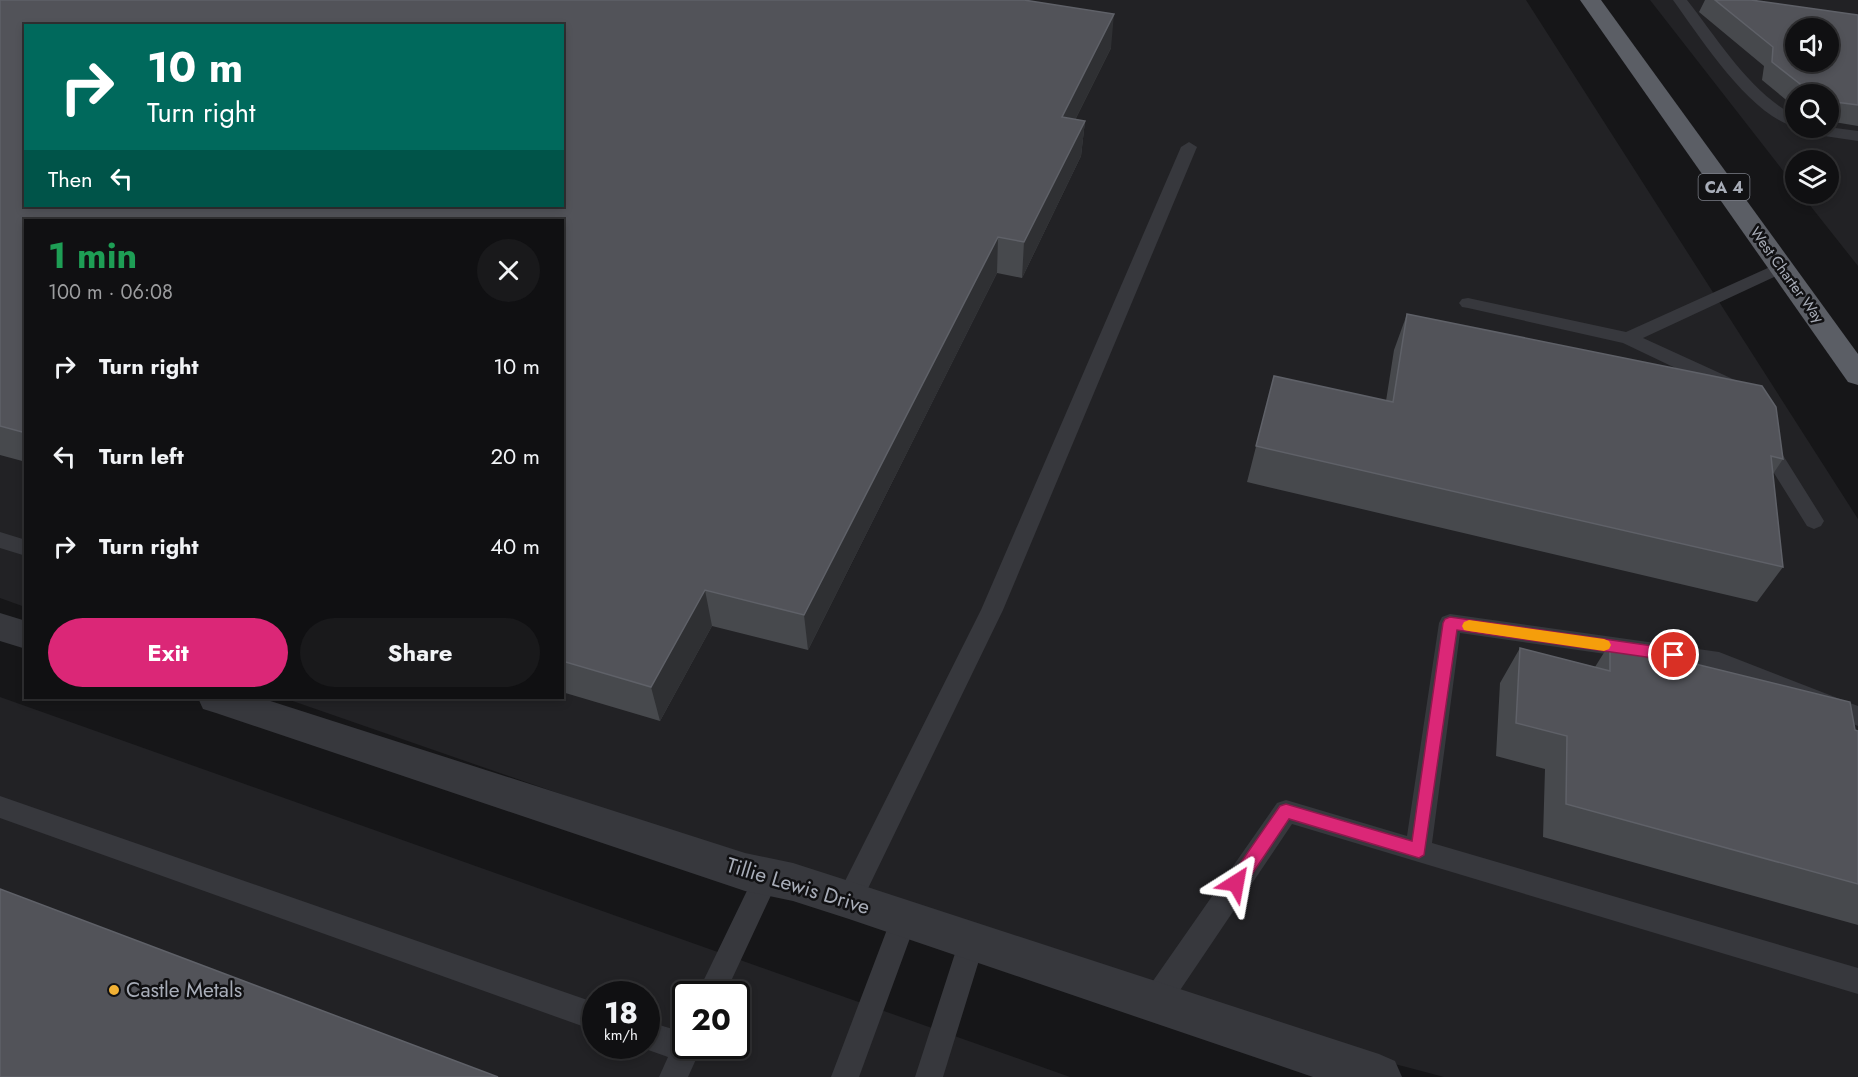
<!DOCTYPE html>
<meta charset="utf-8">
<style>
:root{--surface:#101012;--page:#19191b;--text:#f1f3f6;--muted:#9c9d9f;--line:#303032;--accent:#db2777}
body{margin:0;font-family:Jost,sans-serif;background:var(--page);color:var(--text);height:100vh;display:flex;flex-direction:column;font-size:22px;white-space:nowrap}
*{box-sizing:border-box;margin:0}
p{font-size:20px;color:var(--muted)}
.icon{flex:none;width:33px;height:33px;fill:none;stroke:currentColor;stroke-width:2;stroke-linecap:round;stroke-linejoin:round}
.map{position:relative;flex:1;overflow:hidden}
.details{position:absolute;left:24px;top:219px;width:540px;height:480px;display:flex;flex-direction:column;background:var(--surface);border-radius:0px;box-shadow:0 3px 9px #0003,0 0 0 2px var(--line)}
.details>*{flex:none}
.hud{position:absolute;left:24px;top:24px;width:540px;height:183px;border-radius:0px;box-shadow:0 3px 9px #0003,0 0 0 2px var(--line);background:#00695c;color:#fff;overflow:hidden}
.tools{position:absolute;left:1785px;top:18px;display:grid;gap:12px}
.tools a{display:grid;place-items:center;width:54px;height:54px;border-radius:50%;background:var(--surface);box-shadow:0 3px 9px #0003,0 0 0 2px var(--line);font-size:30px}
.speed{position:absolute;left:582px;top:981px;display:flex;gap:12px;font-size:30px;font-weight:700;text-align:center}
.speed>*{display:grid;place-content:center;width:78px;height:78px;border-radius:50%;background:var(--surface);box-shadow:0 3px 9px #0003,0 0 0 2px var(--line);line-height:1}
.speed small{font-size:15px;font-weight:400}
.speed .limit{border:3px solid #111;border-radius:9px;background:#fff;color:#111}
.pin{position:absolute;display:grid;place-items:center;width:51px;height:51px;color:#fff;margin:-26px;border:3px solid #fff;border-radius:50%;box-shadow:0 2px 6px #0007}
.me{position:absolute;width:66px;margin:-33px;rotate:34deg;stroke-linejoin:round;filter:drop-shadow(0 0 4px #0008)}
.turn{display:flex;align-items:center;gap:21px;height:126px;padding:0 24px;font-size:27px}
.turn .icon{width:78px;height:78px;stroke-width:2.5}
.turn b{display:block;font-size:42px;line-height:51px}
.then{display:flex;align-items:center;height:57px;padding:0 24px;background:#0003;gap:12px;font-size:22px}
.round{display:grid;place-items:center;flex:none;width:63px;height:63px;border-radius:32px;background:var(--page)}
.headline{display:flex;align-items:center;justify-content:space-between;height:102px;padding:0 24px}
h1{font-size:36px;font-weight:700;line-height:45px;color:#1e9e55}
.primary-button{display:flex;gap:12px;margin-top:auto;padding:12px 24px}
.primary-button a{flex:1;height:69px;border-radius:36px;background:var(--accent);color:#fff;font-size:24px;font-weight:700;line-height:69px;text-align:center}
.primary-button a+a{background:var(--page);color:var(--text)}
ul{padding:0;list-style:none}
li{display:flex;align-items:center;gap:18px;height:90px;padding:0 24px}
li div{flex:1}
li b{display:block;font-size:22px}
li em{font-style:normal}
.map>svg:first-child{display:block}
</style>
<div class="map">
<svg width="1858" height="1077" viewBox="0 0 1858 1077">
<rect width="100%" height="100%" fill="#161618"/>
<path fill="#222225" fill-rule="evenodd" d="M0,0H1526L1858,519V1077H1444L1156,1001L284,698H562V220H26L25,607L0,598ZM26,26H562V206H26Z
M1650,0H1858V266L1801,194H1828V160H1796L1795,186ZM1796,28H1828V62H1796ZM1796,94H1828V128H1796Z
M0,697L729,956L1070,1077H0ZM596,994H646V1046H596ZM686,994H736V1046H686Z"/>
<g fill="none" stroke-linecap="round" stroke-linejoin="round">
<path fill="#37383d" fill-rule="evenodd" d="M1673,0H1687C1720,42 1748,90 1796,117V127C1750,116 1700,37 1673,0Z
M1828,127L1858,131V141L1804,133L1796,128Z
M1189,142L1197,147L1003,610L858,909L849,912L840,909L836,900L840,891L981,610L1181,147Z
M1781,262L1787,263L1790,267L1787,271L1643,338L1735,380L1741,389L1739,393L1732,395L1623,343L1468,308L1462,307L1459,303L1462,299L1468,298L1626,332Z
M1764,434L1771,436L1821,516L1824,521L1821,526L1814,529L1807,526L1754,441L1757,436Z
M0,532L26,540V556L0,548Z
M1450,614L1719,652L1858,706V726L1717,670L1460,633L1432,843L1858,968V994L1292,824L1166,1011L1156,1015L1146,1011L1142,1001L1146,991L1277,803L1286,800L1407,836L1439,623L1442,617Z
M0,796L596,1003V1031L0,818Z
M767,864L776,868L780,876L725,994H697L758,868Z
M904,907L913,910L917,919L859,1077H831L891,919L895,910Z
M972,928L981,932L985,941L943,1077H915L959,941L963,932Z
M646,1021L686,1033V1046H702L688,1077H659L668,1057L637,1046H646Z"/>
<path fill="#37383d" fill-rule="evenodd" d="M0,613L26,621V649L0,641Z
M198,698H261L745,853L793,863L849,881L1379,1054L1395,1061L1402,1077H1313L849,919L793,901L745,891L216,713L203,709Z"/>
<path fill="#5b5e65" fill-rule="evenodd" d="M1580,0H1601L1858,354V385L1848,382Z"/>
</g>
<path fill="#47494d" d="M0,0L1111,48L1075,120L1085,121L1081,156L1022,278L997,273L808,650L712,626L660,721L562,692V220H26V462L0,455Z
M1705,0H1751L1858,15V126L1828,121V94H1796V108L1762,80L1764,66L1699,12Z
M1407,314L1783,459L1773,474L1783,567L1757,602L1247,482L1274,376L1386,401L1394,350Z
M1610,643L1858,731V925L1543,837L1545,769L1496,756L1500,683L1520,648L1595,667Z"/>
<path fill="#2f3033" d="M1114,14L1111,48L1059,152L1062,117Z
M1085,121L1081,156L1022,278L1024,242Z
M998,237L997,273L808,650L804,615Z
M705,590L712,626L660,721L651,687Z"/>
<path fill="#525359" stroke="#5f6168" stroke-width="1.5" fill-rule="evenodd" d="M0,0H1024L1114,14L1062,117L1085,121L1024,242L998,237L804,615L705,590L651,687L562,661V220H26V433L0,426ZM26,26H562V206H26Z
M1715,0H1751L1858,15V105L1828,101V94H1813L1772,62L1773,47ZM1796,28H1828V62H1796Z
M1407,314L1762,386L1776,407L1783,459L1771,456L1783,567L1256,446L1274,376L1393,402Z
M1610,643L1850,702L1855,730L1858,731V884L1566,804L1567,736L1516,723L1520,648L1610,671Z
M0,889L498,1077H0Z"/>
<path fill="#db2777" stroke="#8e194d" stroke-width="1.5" d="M1450,617L1674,649L1679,651L1682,655L1679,659L1674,661L1457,630L1424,855L1419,858L1289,819L1242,889L1236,891L1230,889L1228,883L1230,878L1280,806L1286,804L1412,841L1443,623L1445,619Z"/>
<path fill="#f59e0b" d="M1469,620L1604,639L1609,641L1611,645L1609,649L1604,651L1469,631L1464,630L1462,626L1464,622Z"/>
<circle fill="#f2b134" stroke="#111113" stroke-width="2" cx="114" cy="990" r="6"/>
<g text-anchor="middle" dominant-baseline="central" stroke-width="5" stroke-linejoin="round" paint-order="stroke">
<g font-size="15" fill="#a8adb8" stroke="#111113">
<text transform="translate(1787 275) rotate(54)">West Charter Way</text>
</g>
<rect fill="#111113" stroke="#7b7e86" stroke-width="1.5" x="1698.5" y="174" width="51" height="26" rx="4.5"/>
<g font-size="16" font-weight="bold" fill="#a8adb8">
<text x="1724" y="187">CA 4</text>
</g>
<g font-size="21" fill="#a8adb8" stroke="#111113">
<text transform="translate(798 886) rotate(17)">Tillie Lewis Drive</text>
</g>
<g font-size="21" fill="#a8adb8" stroke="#111113" text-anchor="start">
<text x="126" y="990">Castle Metals</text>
</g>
</g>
</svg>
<div class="tools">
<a><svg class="icon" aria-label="sound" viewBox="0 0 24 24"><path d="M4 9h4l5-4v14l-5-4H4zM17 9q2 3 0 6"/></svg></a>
<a><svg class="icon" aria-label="search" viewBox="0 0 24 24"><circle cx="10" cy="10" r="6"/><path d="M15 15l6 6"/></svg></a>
<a><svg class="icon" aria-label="layers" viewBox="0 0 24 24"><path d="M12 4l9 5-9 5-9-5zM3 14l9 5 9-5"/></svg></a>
</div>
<div class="speed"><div>18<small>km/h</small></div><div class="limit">20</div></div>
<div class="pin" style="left:1674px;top:655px;background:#d93025"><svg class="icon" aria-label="arrive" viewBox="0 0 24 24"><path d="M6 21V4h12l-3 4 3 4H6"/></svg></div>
<svg class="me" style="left:1236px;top:883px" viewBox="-20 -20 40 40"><path d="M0-17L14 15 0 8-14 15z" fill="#db2777" stroke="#fff" stroke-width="4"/></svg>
<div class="hud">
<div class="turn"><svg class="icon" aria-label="right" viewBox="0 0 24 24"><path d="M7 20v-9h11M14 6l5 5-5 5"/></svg><div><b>10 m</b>Turn right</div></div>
<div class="then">Then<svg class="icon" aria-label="left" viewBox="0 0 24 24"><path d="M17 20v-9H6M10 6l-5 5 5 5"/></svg></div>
</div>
<section class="details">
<div class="headline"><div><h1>1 min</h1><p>100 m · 06:08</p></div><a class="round"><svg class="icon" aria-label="close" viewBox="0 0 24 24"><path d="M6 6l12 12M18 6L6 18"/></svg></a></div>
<ul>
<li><svg class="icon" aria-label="right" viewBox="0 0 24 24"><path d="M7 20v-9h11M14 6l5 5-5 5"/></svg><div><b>Turn right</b></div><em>10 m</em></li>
<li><svg class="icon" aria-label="left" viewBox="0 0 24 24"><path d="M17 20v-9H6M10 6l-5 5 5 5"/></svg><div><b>Turn left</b></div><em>20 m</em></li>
<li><svg class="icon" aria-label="right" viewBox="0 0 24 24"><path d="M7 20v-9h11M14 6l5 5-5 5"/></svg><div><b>Turn right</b></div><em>40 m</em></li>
</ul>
<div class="primary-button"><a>Exit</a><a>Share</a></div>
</section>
</div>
